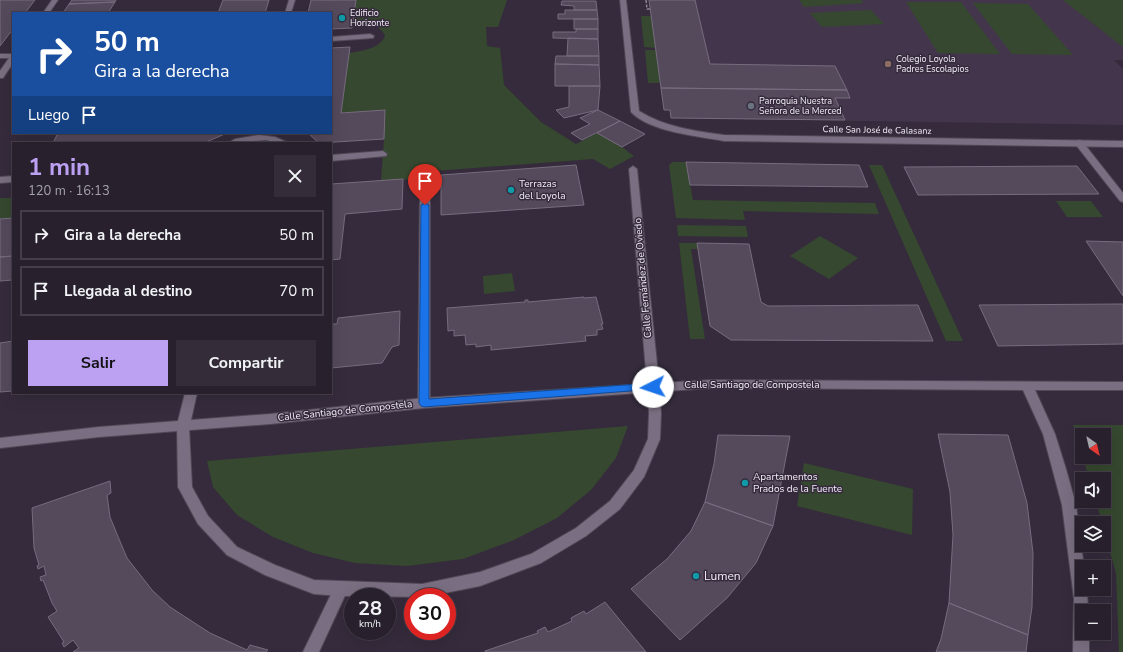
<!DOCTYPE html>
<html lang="es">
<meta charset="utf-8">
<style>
:root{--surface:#28202d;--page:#342d39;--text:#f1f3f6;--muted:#a5a3aa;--line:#443e49;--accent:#bca0f2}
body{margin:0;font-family:"Nunito Sans",sans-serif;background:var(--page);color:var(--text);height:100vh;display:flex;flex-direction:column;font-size:15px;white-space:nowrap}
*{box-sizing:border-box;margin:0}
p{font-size:13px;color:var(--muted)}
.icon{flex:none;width:22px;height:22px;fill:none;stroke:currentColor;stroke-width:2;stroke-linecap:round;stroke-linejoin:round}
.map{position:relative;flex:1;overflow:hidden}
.panel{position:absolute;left:12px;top:142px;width:320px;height:252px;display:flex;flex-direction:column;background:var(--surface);border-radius:0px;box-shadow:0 4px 16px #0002,0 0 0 1px var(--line)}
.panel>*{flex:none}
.guide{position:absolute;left:12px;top:12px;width:320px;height:122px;border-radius:0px;box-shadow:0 4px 16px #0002,0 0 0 1px var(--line);background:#1a4fa0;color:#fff;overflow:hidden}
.needle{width:26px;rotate:146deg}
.buttons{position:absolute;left:1075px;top:428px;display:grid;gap:8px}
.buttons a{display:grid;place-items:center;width:36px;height:36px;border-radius:0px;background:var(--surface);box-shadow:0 4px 16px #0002,0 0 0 1px var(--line);font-size:20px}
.speed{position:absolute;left:344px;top:588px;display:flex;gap:8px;font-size:20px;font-weight:700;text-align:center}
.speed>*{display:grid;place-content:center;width:52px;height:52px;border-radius:50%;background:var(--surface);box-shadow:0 4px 16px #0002,0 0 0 1px var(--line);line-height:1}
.speed small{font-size:10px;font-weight:400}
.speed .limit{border:6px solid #d22;background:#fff;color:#111}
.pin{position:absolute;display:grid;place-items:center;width:34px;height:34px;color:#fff;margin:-41px -17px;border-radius:50% 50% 50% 0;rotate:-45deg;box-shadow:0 0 4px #0007}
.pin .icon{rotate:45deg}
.me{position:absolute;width:44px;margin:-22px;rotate:266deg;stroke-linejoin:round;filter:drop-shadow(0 0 3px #0008)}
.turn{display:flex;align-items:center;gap:14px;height:84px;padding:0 16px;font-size:18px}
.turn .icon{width:52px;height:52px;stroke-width:2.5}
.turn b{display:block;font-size:28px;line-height:34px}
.then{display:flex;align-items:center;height:38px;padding:0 16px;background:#0003;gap:8px;font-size:15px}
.round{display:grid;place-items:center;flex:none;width:42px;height:42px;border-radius:0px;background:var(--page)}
.summary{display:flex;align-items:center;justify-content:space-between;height:68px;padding:0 16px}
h1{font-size:24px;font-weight:700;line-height:30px;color:var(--accent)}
.cta{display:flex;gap:8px;margin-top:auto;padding:8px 16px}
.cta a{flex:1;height:46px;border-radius:0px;background:var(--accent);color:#111;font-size:16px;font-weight:700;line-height:46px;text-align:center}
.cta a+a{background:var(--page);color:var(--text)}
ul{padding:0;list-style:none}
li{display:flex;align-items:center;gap:12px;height:50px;margin:0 8px 6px;padding:0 8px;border:2px solid var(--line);border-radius:0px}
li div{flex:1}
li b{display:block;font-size:15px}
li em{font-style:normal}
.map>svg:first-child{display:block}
</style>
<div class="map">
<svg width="1123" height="652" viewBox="0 0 1123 652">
<rect width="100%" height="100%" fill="#352b3c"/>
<path fill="#43364c" d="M649,0H1123V60H1114L1123,69V125L671,118L670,110H664Z"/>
<path fill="#36482f" d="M356,0H507L498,27H486L487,46L500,48L504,85L541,122L576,144L597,133L622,147L634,156L610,169L593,159L434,171L433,178L381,181L384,139L385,110L341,113L349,53C361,51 381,49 385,35C378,23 365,23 353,23Z
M799,0H861L864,3L804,7Z
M1063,0H1123V47Z
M906,2H961L1000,54L938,53Z
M973,3L1028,4L1073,55L1012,54Z
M871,10L884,24L822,27L810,13Z
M641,16H651L656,48L644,47Z
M645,50H656L660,83H648Z
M673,162H686L693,200L875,203L879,214L743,211L745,220L676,218L669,165Z
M869,165H882L963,341H946Z
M0,198H13V218L0,219Z
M1056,201H1091L1103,217H1067Z
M677,225L746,226L748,237L678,236Z
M820,236L858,258L829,279L790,256Z
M679,243H697L698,249H691L705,339H690Z
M512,273L515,291L484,294L483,276Z
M1073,425H1123V652H1119L1116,573L1104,531V523H1102L1096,501H1104V479H1089L1083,457H1104V435H1082V454Z
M628,426L616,458L591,490L557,518L514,540L463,559L407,566L355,563L313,553L273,537L237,515L213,487L207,461Z
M804,463L913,489L912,535L797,506Z"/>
<path fill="#554a5c" stroke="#776c7f" d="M0,0H35L25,13H13V29L0,46Z
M72,0H116L115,2L69,4Z
M223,0H269L265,13H218Z
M311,0H356L352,28L331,29V13H308Z
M649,0H695L710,64L835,66L847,90L661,88Z
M562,1H596L597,10H574V6L561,5Z
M115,2L108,13H63L69,4Z
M565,10H597L598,19H558V14H565Z
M574,19H598V29H574Z
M576,29H598V39L553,38V32H576Z
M568,38L598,39L599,56H567Z
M350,47L341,113L385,110L384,139L319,143L308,133H331V48Z
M556,56H599V65L555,64Z
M555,64L599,65L600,86H555Z
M569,86H600L598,110L564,118L556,110L569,107Z
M661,88L847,90L850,98H835L845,120L671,118L670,110H664Z
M598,110L620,121L582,140L571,133L590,124L580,118Z
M620,121L645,134L622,147L597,133Z
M58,133H227L204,143H53Z
M686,162L859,165L868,187L690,185Z
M576,165L584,205L441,215V175Z
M1077,166L1099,194L918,195L904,167Z
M403,179L402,209L345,214L340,259L331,260V184Z
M13,218V256L0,257V219Z
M1086,241L1123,242V296Z
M697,243L749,244L761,302L768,306L918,305L933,341L731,340L710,326Z
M13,256V280L0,281V257Z
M584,297V298L596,297L603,324H601L603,329L597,330V335L585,336L586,341L491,350V345L476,347V344L466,345L465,335L454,336V330L448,331L447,308L525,302V300H528V302Z
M1123,304V344L998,346L979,305Z
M400,311L399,345L392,347L382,363L331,368V324H337L338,318Z
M13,341V391L0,392V343Z
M938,434L1008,435L1027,503L1033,553L1032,607L1028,635L949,603L953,535L950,492Z
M718,435L790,436L773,526L705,502L714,464Z
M110,481L111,493L107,495L110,517L119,539L127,558L152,590L170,607L210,633L247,650L250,645L268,650L266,652H73L79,648L73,640L64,647L62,643L64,642L48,617L57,611L52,603L43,580L41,581L40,577L46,575L44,566L38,569L37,566L39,565L34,548L32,508Z
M705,502L773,526L756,563L727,598L680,640L631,589L667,559L691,531Z
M605,602L646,652H485V651L538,633L537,631L545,627L548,632L572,621L571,618L584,611L586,614Z
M949,603L1028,635L1026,652H936L941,639Z"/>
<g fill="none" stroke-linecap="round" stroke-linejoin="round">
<g stroke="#504856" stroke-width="2">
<path id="service" d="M425,187L430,190V403L428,406L424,408L420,406L418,403L420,190Z"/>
</g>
<g stroke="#504856" stroke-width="2">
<path id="pedestrian" d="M52,0H58L49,13H43Z
M370,34L374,36L373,38L331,41V37Z
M0,54H13V63L3,78H0V71L9,58H0Z
M1079,140L1082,141L1123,193V202L1120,201L1076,145L1075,143Z
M653,383L657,384L659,387L661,413L660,439L644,477L620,509L586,536L541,563L480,586L425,597L341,596L314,594L265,575L227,555L198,524L178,487L177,426L179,423L183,421L187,423L189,426L192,487L208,516L237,547L275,565L314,580L422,584L480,572L531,554L576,528L610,501L634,470L648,439L649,413L647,387L649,384Z"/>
</g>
<g stroke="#504856" stroke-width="2">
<path id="minor" d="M289,0H295L291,13H285Z
M620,0H626L639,111C665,127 694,131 724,135L1123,141V147L724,141C698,136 650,132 631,112Z
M259,135L275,137L289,143H278L266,140L228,143L235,139Z
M383,151L387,154L386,156L331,161V155Z
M633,166L637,169L659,383L711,380L1123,382V390H1035L1055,434L1066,469L1076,505L1084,567H1082V589H1087L1088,611H1082V633H1089V652H1073L1074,599L1062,505L1043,434L1023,390L711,388L424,408L270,424L99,437L0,448V438L99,427L178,421L185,393H197L191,420L270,414L424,398L647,384L629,169Z
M13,176V182L0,183V177Z
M341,582L346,584L348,589L319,652H303L336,584Z"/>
</g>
<path stroke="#8d8593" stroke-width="1.5" stroke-dasharray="3 1.5" stroke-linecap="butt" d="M646,0L647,9H650"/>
<use href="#service" fill="#7a6f82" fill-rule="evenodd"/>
<use href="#pedestrian" fill="#7a6f82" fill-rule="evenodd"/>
<use href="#minor" fill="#7a6f82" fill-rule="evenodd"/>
</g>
<path fill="#1a73e8" stroke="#114b97" d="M425,203L429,205V399L653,383L656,384L658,387L656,389L424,407L421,406L419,403L421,205Z"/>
<g fill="#0f9aa8" stroke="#352b3c" stroke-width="1.5">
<circle cx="342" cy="18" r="4"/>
<circle cx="511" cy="190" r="4"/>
<circle cx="745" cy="483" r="4"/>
<circle cx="696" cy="576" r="4"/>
</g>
<circle fill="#8d6e63" stroke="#352b3c" stroke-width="1.5" cx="888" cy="64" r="4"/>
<circle fill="#6b7280" stroke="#352b3c" stroke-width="1.5" cx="751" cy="106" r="4"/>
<g text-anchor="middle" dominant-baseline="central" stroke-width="3" stroke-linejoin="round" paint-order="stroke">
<g font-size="9" fill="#f3edf8" stroke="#352b3c" text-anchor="start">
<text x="350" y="13">Edificio<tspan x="350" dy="10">Horizonte</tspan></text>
<text x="896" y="59">Colegio Loyola<tspan x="896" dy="10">Padres Escolapios</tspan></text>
<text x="759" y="101">Parroquia Nuestra<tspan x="759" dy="10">Señora de la Merced</tspan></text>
</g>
<g font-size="9" fill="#f3edf8" stroke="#352b3c">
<text transform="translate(877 130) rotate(1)">Calle San José de Calasanz</text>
</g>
<g font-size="10" fill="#f3edf8" stroke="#352b3c" text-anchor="start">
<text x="519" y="184">Terrazas<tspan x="519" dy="12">del Loyola</tspan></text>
<text x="753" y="477">Apartamentos<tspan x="753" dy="12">Prados de la Fuente</tspan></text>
</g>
<g font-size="10" fill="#f3edf8" stroke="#352b3c">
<text transform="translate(643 278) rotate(-95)">Calle Fernández de Oviedo</text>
<text x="752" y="385">Calle Santiago de Compostela</text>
<text transform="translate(345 411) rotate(-6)">Calle Santiago de Compostela</text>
</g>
<g font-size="12" fill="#f3edf8" stroke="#352b3c" text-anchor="start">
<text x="704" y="576">Lumen</text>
</g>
</g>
</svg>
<div class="buttons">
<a><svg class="needle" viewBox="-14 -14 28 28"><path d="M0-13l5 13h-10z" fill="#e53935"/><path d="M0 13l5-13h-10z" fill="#a5a3aa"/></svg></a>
<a><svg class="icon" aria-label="sound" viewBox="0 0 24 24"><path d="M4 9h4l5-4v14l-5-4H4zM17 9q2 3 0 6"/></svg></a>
<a><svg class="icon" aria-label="layers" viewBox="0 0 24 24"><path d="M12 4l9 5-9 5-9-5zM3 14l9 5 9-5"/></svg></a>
<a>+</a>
<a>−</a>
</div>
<div class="speed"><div>28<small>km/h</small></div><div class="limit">30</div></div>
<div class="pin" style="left:425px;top:205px;background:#d93025"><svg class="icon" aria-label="arrive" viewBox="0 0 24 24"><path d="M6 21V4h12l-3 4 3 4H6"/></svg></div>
<svg class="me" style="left:653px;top:387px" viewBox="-20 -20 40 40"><circle r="19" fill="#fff"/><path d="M0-13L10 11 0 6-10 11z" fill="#1a73e8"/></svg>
<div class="guide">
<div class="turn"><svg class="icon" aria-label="right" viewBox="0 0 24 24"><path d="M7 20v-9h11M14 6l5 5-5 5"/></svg><div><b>50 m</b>Gira a la derecha</div></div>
<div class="then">Luego<svg class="icon" aria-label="arrive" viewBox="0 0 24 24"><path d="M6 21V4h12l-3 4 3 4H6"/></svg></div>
</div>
<section class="panel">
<div class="summary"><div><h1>1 min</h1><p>120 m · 16:13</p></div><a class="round"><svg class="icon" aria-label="close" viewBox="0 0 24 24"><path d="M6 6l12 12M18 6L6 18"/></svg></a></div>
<ul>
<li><svg class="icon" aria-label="right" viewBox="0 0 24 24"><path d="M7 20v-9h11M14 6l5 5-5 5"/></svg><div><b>Gira a la derecha</b></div><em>50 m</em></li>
<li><svg class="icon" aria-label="arrive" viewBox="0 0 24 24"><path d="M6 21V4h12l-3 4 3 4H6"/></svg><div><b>Llegada al destino</b></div><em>70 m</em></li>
</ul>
<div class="cta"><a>Salir</a><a>Compartir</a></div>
</section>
</div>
